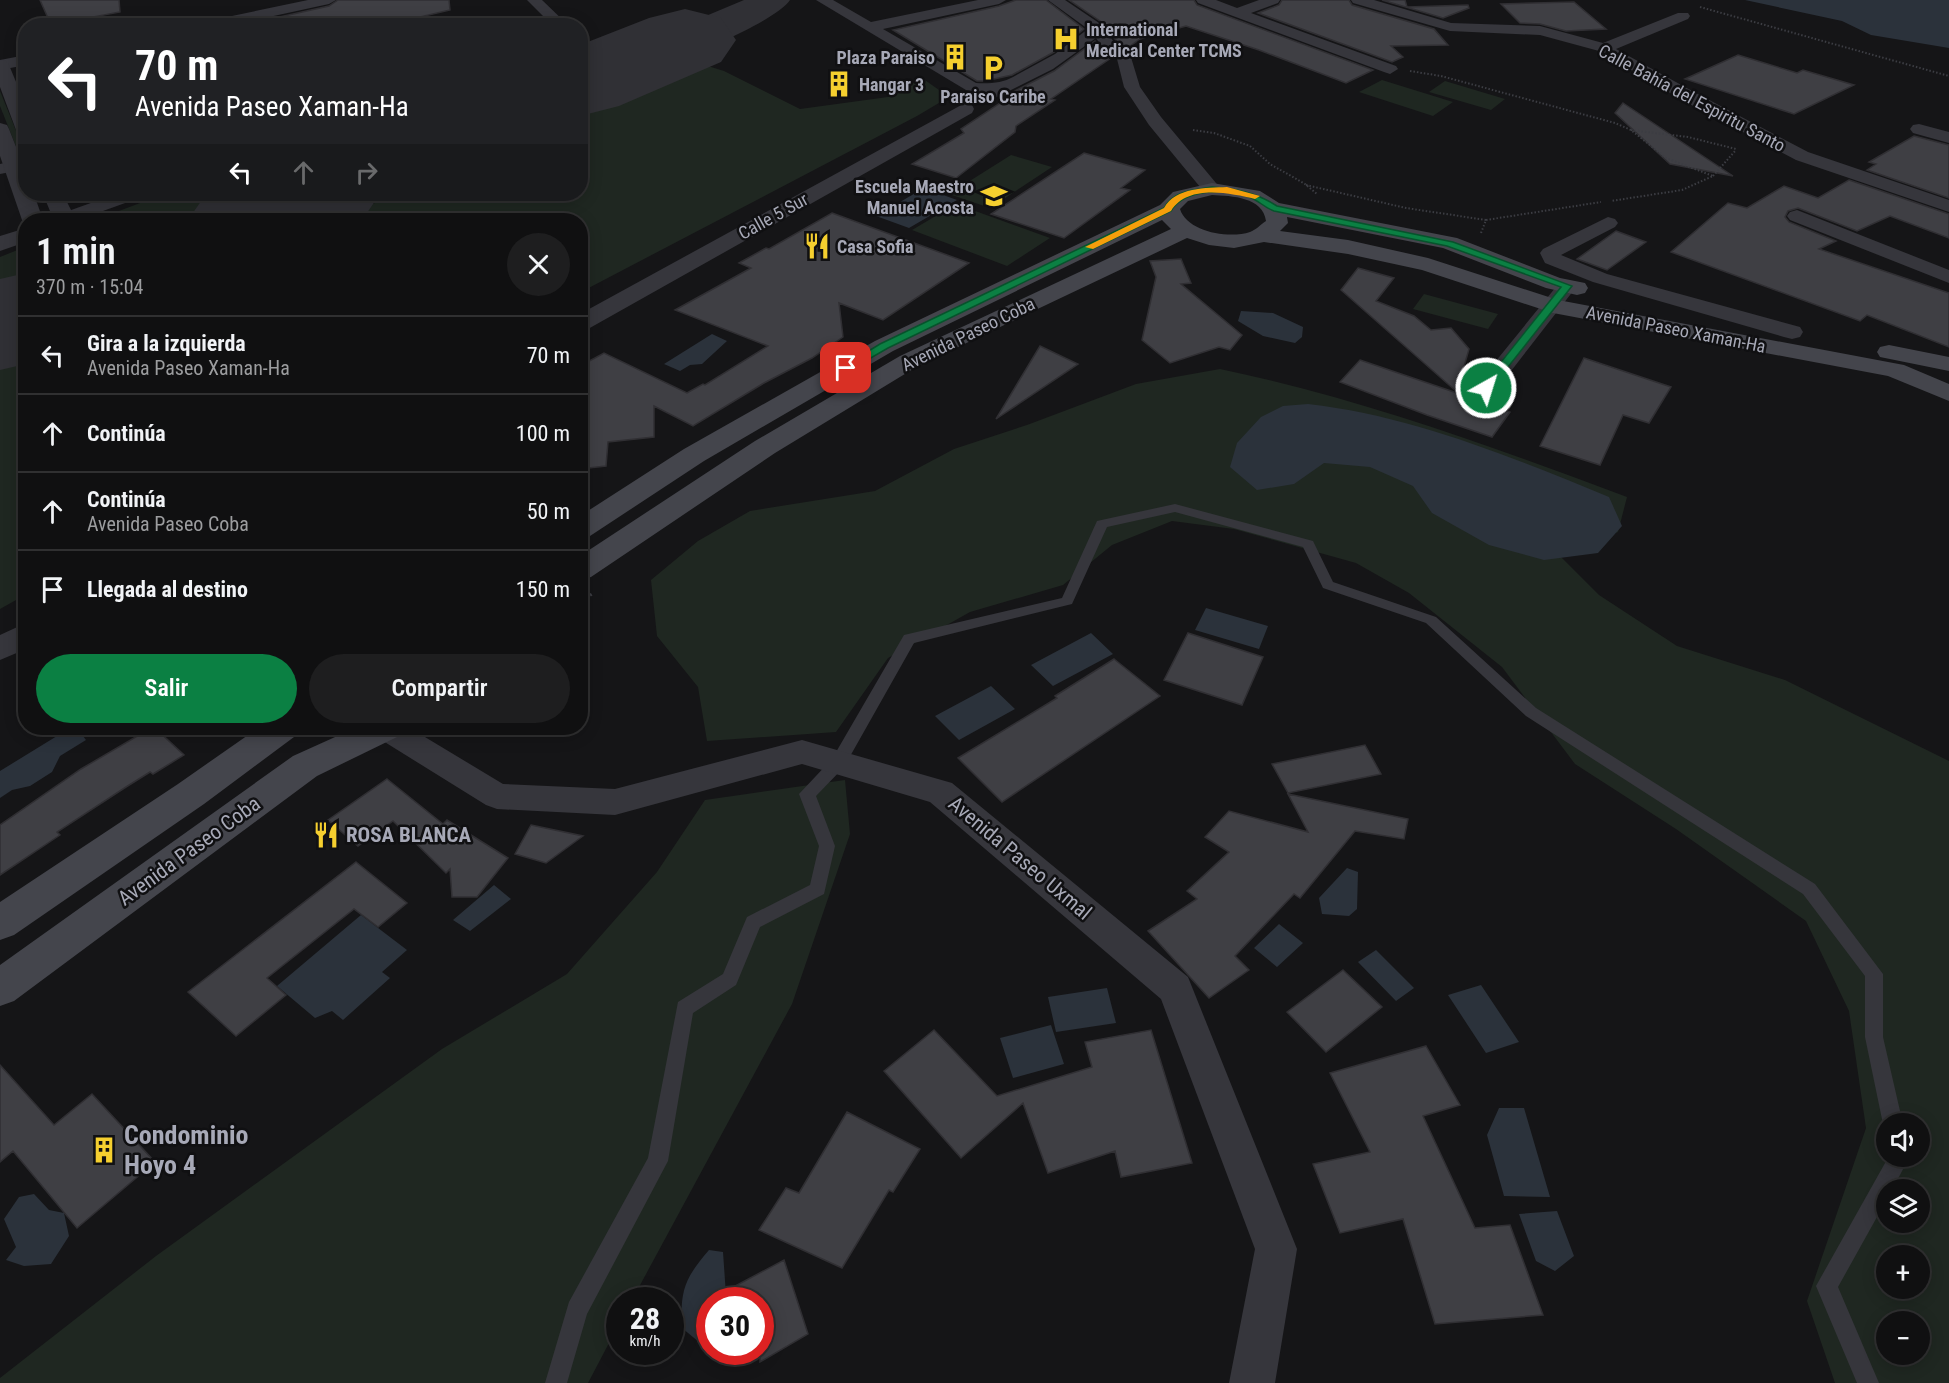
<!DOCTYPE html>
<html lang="es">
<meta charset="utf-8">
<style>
:root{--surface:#101011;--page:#1e1e1f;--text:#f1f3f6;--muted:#9c9d9f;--line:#303031;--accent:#0b8043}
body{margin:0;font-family:"Roboto Condensed",sans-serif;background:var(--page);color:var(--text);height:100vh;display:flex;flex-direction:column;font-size:22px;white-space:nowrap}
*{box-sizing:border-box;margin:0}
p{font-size:20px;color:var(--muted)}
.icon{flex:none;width:33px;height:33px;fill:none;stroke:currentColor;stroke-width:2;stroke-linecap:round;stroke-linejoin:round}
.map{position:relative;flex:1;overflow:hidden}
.sheet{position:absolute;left:18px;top:213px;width:570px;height:522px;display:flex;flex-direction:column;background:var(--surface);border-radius:24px;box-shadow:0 3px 15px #0003,0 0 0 2px var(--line)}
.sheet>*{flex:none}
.banner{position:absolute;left:18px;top:18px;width:570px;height:183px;border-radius:24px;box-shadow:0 3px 15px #0003,0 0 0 2px var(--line);background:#202124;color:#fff;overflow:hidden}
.controls{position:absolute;left:1876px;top:1113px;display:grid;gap:12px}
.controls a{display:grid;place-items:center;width:54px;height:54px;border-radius:50%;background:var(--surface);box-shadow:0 3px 15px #0003,0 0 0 2px var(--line);font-size:30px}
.speed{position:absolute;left:606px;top:1287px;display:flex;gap:12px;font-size:30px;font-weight:700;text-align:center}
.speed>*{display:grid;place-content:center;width:78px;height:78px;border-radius:50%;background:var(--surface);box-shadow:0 3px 15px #0003,0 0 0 2px var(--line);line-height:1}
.speed small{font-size:15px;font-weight:400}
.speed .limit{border:9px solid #d22;background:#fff;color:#111}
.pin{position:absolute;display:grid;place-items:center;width:51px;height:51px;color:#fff;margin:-26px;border-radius:12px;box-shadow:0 3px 9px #0006}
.me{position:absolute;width:66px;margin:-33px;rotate:39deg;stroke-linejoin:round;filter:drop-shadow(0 0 4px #0008)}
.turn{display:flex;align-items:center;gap:21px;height:126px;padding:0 18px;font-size:27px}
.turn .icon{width:78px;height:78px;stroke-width:2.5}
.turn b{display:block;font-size:42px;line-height:51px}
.lanes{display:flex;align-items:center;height:57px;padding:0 18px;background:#0003;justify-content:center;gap:30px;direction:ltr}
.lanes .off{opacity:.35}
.round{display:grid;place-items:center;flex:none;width:63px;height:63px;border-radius:32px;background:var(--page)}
.headline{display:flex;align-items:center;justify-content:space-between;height:102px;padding:0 18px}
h1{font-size:36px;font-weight:600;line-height:45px}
.action{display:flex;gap:12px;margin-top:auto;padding:12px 18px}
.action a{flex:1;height:69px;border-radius:36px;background:var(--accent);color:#fff;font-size:24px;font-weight:600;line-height:69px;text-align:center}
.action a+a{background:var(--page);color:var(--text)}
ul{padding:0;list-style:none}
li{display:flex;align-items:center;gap:18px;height:78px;padding:0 18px;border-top:2px solid var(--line)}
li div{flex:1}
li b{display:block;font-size:22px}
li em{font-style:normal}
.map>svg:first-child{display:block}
</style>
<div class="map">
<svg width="1949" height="1383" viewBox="0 0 1949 1383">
<rect width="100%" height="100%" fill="#151517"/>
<path fill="#1f2721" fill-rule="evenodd" d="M698,63L724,71L800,109L888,97L922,78L949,97L917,116L581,292L580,220H335L396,194H580L581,112Z
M1382,80L1453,102L1433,116L1359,92Z
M1445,81L1505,99L1491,110L1429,92Z
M0,91L25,153L19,154L0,106Z
M1011,155L1052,167L990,208L949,194Z
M164,194H243L175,220H95Z
M956,204L1050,238L1007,266L912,230Z
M25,247V280L0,290V257Z
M1424,294L1498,314L1488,329L1413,309Z
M25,357V595L0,609V368Z
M1220,369C1360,398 1493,447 1627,497L1618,532L1559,555L1599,595L1677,646L1785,680L1949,761V1383H1835L1807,1301L1866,1128L1849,1011L1806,921L1676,829L1575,764L1502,667L1409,593L1356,563L1234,529L1172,521L1112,545L1063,585L970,612L888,658L836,732L707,741L698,687L657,636L651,580L698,541L750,511L875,491L954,449L1027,425L1136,384ZM1887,1124H1920V1156H1887ZM1887,1190H1920V1222H1887ZM1887,1256H1920V1288H1887ZM1887,1322H1920V1354H1887Z
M845,780L850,834L792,1004L632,1300H620L619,1324L588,1383H0V1378L156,1256L442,1049L567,974L657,872L705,800Z"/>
<path fill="#2b323b" d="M1745,0H1949V48L1871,35L1842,21Z
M924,188L957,200L909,228L876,216Z
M1241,311L1273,313L1303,327L1302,337L1295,343L1263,336L1238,321Z
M712,334L727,341L702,364L690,365L680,371L664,364Z
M1308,404C1413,416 1511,457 1609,497L1622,526L1598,553L1544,560L1489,545L1432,513L1413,486L1370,467L1324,463L1294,484L1257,490L1230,467L1237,443L1261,417L1283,406Z
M1206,608L1268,626L1259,649L1195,630Z
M1091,633L1113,654L1053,686L1031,665Z
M991,686L1015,709L959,740L935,716Z
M70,728H77L86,740L60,756L52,772L30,786L12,790L0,798V771Z
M1347,868L1358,872L1357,909L1349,916L1322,914L1319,898Z
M494,885L511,899L470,931L453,920Z
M361,915L407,950L382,972L390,978L343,1020L332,1011L315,1018L277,986Z
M1279,924L1303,943L1277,967L1254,948Z
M1376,950L1414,988L1396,1001L1358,962Z
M1481,985L1519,1042L1486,1053L1448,995Z
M1107,988L1116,1023L1056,1032L1048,997Z
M1051,1025L1064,1064L1013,1078L1000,1038Z
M1499,1108H1524L1550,1197L1504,1196L1487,1135Z
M34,1194L49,1210L64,1213L69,1236L51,1264L24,1266L6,1260L16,1247L4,1219L19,1197Z
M1557,1211L1574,1256L1555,1271L1536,1261L1519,1214Z
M709,1250L723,1252L726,1295V1300H710L709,1343L705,1347L682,1328C680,1291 684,1279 709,1250Z"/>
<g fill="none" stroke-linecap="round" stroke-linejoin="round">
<path fill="#303035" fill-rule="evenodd" d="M744,0H790C779,17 705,53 684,52C680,52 675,50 670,49L664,40L670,31Z"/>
<path fill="#303035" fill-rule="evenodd" d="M685,9L721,18L736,40L721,62L619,106L580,116V45L649,18Z
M206,194H380L362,220H188Z
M26,273V364L0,370V279Z"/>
</g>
<path fill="#3f3f44" stroke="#302f33" stroke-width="1.5" d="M40,0H119L120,12L51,25Z
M338,0H449L450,10L382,26H280L275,18L329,6Z
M1016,0H1046L1084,29L1054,52L1012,75L985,81H977L893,30L999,6Z
M1069,0H1194L1197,5L1373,70L1346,83L1259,50L1186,26L1140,39L1126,49L1118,43L1103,23Z
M1282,0H1349L1352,5L1434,29L1448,45L1391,46L1403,57L1392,62L1258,13L1279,5Z
M1382,0H1405L1407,7L1468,5L1469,8L1443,18Z
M1574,2L1606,29L1566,31L1540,24L1520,23L1501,4Z
M1095,41L1103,52L1111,58L1051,99L1055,100L1016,126L1015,132L956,178L912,164L964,133L961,129L1003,101L999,99L1054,71Z
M1738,55L1797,73L1803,70L1854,85L1794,114L1685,79Z
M1623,103L1733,176L1670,164L1615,113Z
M1914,136L1949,145V198L1867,170L1876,164L1869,162Z
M1084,153L1145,170L1121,188L1130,190L1064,238L991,214Z
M1849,180L1949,214V238L1890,216L1857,231L1798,208L1788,211L1785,217L1789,222L1836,241L1819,249L1949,293V347L1867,315L1860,321L1671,252L1728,203L1747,208L1784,186L1818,198Z
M832,213L969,263L883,320L839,303L843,337L812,358L764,383L693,426L654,406V437L608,442L606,466L580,469V366L604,353L687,393L703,384L705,385L768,346L675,310L751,268L739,263L766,248L769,249Z
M1616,231L1646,242L1607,270L1577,259Z
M1181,259L1191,283L1181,284L1242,335L1230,350L1219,347L1170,363L1142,340L1156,277L1150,261Z
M1358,268L1394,278L1376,301L1414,316L1431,330L1451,328L1469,349L1457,392L1341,290Z
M1040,346L1078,364L996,419Z
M1584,358L1671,387L1649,423L1623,415L1600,465L1540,446Z
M1360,360L1457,393L1510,412L1492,437L1427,415L1340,382Z
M1188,633L1263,657L1242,705L1164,680Z
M1114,659L1160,696L1002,802L958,758L1057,698L1055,696Z
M151,728H155L184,755L153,774L150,772L126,787L57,832L60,835L0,875V825L81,769Z
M1365,745L1381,774L1288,793L1272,764Z
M387,779L443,824L447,820L508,858L477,897H452L450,869L446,873L393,821L358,846L328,820Z
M1288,794L1408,819L1404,839L1355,831L1300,898L1294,894L1235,956L1249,970L1209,998L1148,931L1197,899L1187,891L1229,852L1205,837L1229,811L1308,832Z
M531,825L583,836L546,863L515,854Z
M356,862L407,903L378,927L354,909L267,978L286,995L236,1036L188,992Z
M1343,970L1382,1007L1326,1052L1287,1012Z
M934,1030L997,1096L1092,1067L1085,1042L1151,1030L1192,1163L1121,1177L1115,1151L1048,1173L1023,1103L961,1158L884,1071Z
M1426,1046L1460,1105L1423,1116L1475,1228L1510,1225L1543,1315L1435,1324L1403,1219L1340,1233L1313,1164L1370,1152L1330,1073Z
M0,1065L54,1125L92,1094L155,1162L77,1228L13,1151L0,1162Z
M847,1112L920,1149L893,1192L889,1190L842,1268L759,1230L786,1188L799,1193Z
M784,1260L808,1334L760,1362V1300H709Z"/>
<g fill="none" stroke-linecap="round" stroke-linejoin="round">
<path stroke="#3c3d43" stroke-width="2" stroke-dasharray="1.5 2" stroke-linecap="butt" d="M1700,7L1949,76
M1410,71L1441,76L1615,123L1631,130L1666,158L1713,176L1682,190L1611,201
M1193,130L1214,133L1250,146L1270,164L1305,184L1317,194
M1631,130L1688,137L1736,149
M1713,176L1736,150
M1306,185L1406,208L1486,220
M1481,233L1486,220L1601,202"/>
<path stroke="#3c3d43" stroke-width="3" stroke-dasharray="2 4" stroke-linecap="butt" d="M580,602L592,594"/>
<path fill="#36363c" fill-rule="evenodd" d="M1175,504L1313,541L1333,582L1436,617L1536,708L1815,884L1883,974V1037L1903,1124H1887V1131L1883,1124L1865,1037V976L1803,894L1526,716L1426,623L1323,588L1303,547L1175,512L1107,527L1072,604L914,643L844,767L816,796L835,846L824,894L760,927L736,985L693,1013L668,1161L587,1314L567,1383H545L569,1302L648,1158L678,1002L723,974L747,917L810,885L819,846L799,794L832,759L904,635L1062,598L1097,521Z
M1889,1156H1910L1892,1190H1887V1199L1838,1287L1879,1383H1857L1816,1286Z"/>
<path fill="#36363c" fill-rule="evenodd" d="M308,0H336L329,4L227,26H196L203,22Z
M527,0H542L569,26H553Z
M816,0H833L871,22L978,0H1006L999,4L883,29L976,83C988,84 1003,83 1013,77L1055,54L1088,29L1048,0H1065L1102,25L1116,45L1130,54L1140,87L1161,117L1221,189L1219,193H1205L1149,125L1124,87L1117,59L1105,51L1096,38L1053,69L991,100L985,98L983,95L984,93L966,90Z
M1196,0H1216L1237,8L1259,0H1280L1278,3L1251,13L1396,66L1398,69L1390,74L1384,72L1198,3Z
M1351,0H1374L1451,23L1540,26L1603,43L1678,13H1688L1690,16L1688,19L1616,49L1694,92L1808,152L1949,200V212L1796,160L1682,100L1599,51L1540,35L1450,31L1353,3Z
M26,55V65L0,70V60Z
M1919,124L1949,132V143L1913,133L1910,129L1913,125Z
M26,158V169L0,174V164Z
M116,194H141L139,198L78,220H59L57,218L60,214Z
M1797,210L1949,270V283L1790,220L1787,216L1790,212Z
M1608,217L1615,219L1618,223L1615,227L1561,255L1607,274L1800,327L1803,332L1800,337L1792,339L1784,337L1593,282L1545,263L1540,253L1543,249Z
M1567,280L1574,282L1577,286L1494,393L1486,395L1478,393L1474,388L1478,383L1560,282Z
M371,728H410L503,784L615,789L802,740L952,783L1188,977L1297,1249L1275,1383H1229L1255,1249L1161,999L930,802L802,764L615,815L497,809L486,805L375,736Z"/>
<path fill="#36363c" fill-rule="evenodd" d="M0,60L6,61L9,65L26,106V136L19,134L16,130L0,87Z
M965,103L972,105L974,109L972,113L588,329L580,331V314Z
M0,123L7,125L9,129L26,172V194H34L43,220H26V225L22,220L0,156Z
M43,194H63L72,212L78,218L76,220H50L52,216Z
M26,228V242L0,251V236Z
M26,623V649L0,660V635Z"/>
<path fill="#44454c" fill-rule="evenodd" d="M1212,183L1260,191L1279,203L1457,238L1560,278L1585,283L1588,288L1585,293L1577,295L1546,288L1443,248L1287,217L1288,223L1280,231L1348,240L1428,258L1558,300L1904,365L1949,384V401L1888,376L1553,313L1422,270L1348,254L1264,242L1234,248L1209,245L1187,238L918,366L775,453L591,577L580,580V556L755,441L900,356L1171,229L1162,220L893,351L704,461L590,536L580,538V516L684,449L875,341L1160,205L1173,192ZM1212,195C1232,196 1263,197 1266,221C1261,224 1256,230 1250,232C1229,239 1187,232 1180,209L1188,201Z
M1889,345L1949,357V371L1880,357L1877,352L1880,347Z
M258,728H299L294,737L204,804L14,935L0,940V902L178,784Z
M355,728H402L397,737L317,776L14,1001L0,1006V965L293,756Z"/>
</g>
<path fill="#0b8043" stroke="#07532c" stroke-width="1.5" d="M1212,187C1237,189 1255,192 1277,206L1453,242L1572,286L1489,391H1482V386L1561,287L1447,246L1274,211C1265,208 1258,200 1249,197C1226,189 1185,188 1171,211L888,348L850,370L841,368L880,344L1164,208C1174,190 1194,190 1212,187Z"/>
<path fill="#f59e0b" d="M1227,187L1260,196L1255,199C1229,193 1188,184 1171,211L1093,249L1085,247L1164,208C1176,187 1206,188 1227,187Z"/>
<defs>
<g id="hospital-bare" transform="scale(2.07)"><path d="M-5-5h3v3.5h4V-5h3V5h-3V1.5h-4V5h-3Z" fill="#f5cf2f" stroke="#101012" stroke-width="2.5" paint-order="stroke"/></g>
<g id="building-bare" transform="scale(2.07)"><path d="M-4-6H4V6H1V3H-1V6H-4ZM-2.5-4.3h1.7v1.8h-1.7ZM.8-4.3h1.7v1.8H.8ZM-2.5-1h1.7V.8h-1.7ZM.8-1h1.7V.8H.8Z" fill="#f5cf2f" stroke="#101012" stroke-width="2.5" paint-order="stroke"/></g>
<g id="parking-bare" transform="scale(2.07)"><path d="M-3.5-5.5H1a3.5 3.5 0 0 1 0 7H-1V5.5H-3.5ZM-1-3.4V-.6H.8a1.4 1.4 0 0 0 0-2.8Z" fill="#f5cf2f" stroke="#101012" stroke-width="2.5" paint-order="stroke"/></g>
<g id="school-bare" transform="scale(2.07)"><path d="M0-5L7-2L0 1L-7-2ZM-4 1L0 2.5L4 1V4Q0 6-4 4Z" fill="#f5cf2f" stroke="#101012" stroke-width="2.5" paint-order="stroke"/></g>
<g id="restaurant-bare" transform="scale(2.07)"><path d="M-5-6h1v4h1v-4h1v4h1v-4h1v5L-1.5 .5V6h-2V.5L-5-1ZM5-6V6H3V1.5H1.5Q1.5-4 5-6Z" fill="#f5cf2f" stroke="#101012" stroke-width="2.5" paint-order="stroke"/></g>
</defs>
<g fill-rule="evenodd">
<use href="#hospital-bare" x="1066" y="39"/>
<use href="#building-bare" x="955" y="57"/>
<use href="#parking-bare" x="993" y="68"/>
<use href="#building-bare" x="839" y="84"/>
<use href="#school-bare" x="994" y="196"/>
<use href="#restaurant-bare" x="817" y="246"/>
<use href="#restaurant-bare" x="326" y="835"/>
<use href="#building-bare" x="104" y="1150"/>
</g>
<g text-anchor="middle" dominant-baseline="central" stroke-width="5" stroke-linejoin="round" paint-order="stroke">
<g font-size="18" font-weight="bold" fill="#a7a9b7" stroke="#101012" text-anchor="start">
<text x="1086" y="29">International<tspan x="1086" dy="21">Medical Center TCMS</tspan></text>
<text x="935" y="57" text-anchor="end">Plaza Paraiso</text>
<text x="859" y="84">Hangar 3</text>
<text x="993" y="96" text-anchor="middle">Paraiso Caribe</text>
<text x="974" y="186" text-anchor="end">Escuela Maestro<tspan x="974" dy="21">Manuel Acosta</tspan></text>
<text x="837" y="246">Casa Sofia</text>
</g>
<g font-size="18" fill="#a7a9b7" stroke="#101012">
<text transform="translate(1692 98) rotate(28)">Calle Bahía del Espiritu Santo</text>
<text transform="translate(773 216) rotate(-29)">Calle 5 Sur</text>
<text transform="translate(1676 329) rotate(11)">Avenida Paseo Xaman-Ha</text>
<text transform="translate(968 334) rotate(-26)">Avenida Paseo Coba</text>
</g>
<g font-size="21" font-weight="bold" fill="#a7a9b7" stroke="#101012" text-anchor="start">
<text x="346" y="835">ROSA BLANCA</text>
</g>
<g font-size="21" fill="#a7a9b7" stroke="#101012">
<text transform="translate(189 851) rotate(-36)">Avenida Paseo Coba</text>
<text transform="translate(1020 858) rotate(40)">Avenida Paseo Uxmal</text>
</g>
<g font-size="26" font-weight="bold" fill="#a7a9b7" stroke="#101012" text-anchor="start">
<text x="124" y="1135">Condominio<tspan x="124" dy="30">Hoyo 4</tspan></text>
</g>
</g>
</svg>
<div class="controls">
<a><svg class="icon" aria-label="sound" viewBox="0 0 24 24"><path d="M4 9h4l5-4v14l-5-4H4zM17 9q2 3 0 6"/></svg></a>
<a><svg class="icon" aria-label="layers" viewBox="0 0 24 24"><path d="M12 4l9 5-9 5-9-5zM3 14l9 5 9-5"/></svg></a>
<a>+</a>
<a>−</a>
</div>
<div class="speed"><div>28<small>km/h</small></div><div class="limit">30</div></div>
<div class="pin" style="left:846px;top:368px;background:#d93025"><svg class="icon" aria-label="arrive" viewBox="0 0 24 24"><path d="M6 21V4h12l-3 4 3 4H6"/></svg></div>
<svg class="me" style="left:1486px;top:388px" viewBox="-20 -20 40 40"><circle r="17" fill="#0b8043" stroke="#fff" stroke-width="3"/><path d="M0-11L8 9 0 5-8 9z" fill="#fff"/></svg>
<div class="banner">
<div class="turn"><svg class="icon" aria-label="left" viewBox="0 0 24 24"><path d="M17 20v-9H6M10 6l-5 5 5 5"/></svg><div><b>70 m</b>Avenida Paseo Xaman-Ha</div></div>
<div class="lanes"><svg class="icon" aria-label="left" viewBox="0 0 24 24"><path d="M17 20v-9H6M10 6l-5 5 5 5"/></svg><svg class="icon off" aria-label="ahead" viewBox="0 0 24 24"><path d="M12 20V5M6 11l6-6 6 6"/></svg><svg class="icon off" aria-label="right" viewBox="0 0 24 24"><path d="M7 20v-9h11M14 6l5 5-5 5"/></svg></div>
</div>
<section class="sheet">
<div class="headline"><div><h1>1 min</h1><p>370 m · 15:04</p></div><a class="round"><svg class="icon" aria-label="close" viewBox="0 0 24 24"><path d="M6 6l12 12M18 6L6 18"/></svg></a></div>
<ul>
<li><svg class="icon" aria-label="left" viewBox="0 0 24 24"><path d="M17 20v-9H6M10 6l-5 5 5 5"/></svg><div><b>Gira a la izquierda</b><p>Avenida Paseo Xaman-Ha</p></div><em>70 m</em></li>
<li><svg class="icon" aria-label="ahead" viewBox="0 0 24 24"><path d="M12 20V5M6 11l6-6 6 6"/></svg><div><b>Continúa</b></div><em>100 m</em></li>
<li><svg class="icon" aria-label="ahead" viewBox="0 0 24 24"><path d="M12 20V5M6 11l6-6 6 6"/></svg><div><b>Continúa</b><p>Avenida Paseo Coba</p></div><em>50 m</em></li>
<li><svg class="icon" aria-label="arrive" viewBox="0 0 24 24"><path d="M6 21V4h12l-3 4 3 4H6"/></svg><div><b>Llegada al destino</b></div><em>150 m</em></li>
</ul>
<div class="action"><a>Salir</a><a>Compartir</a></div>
</section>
</div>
